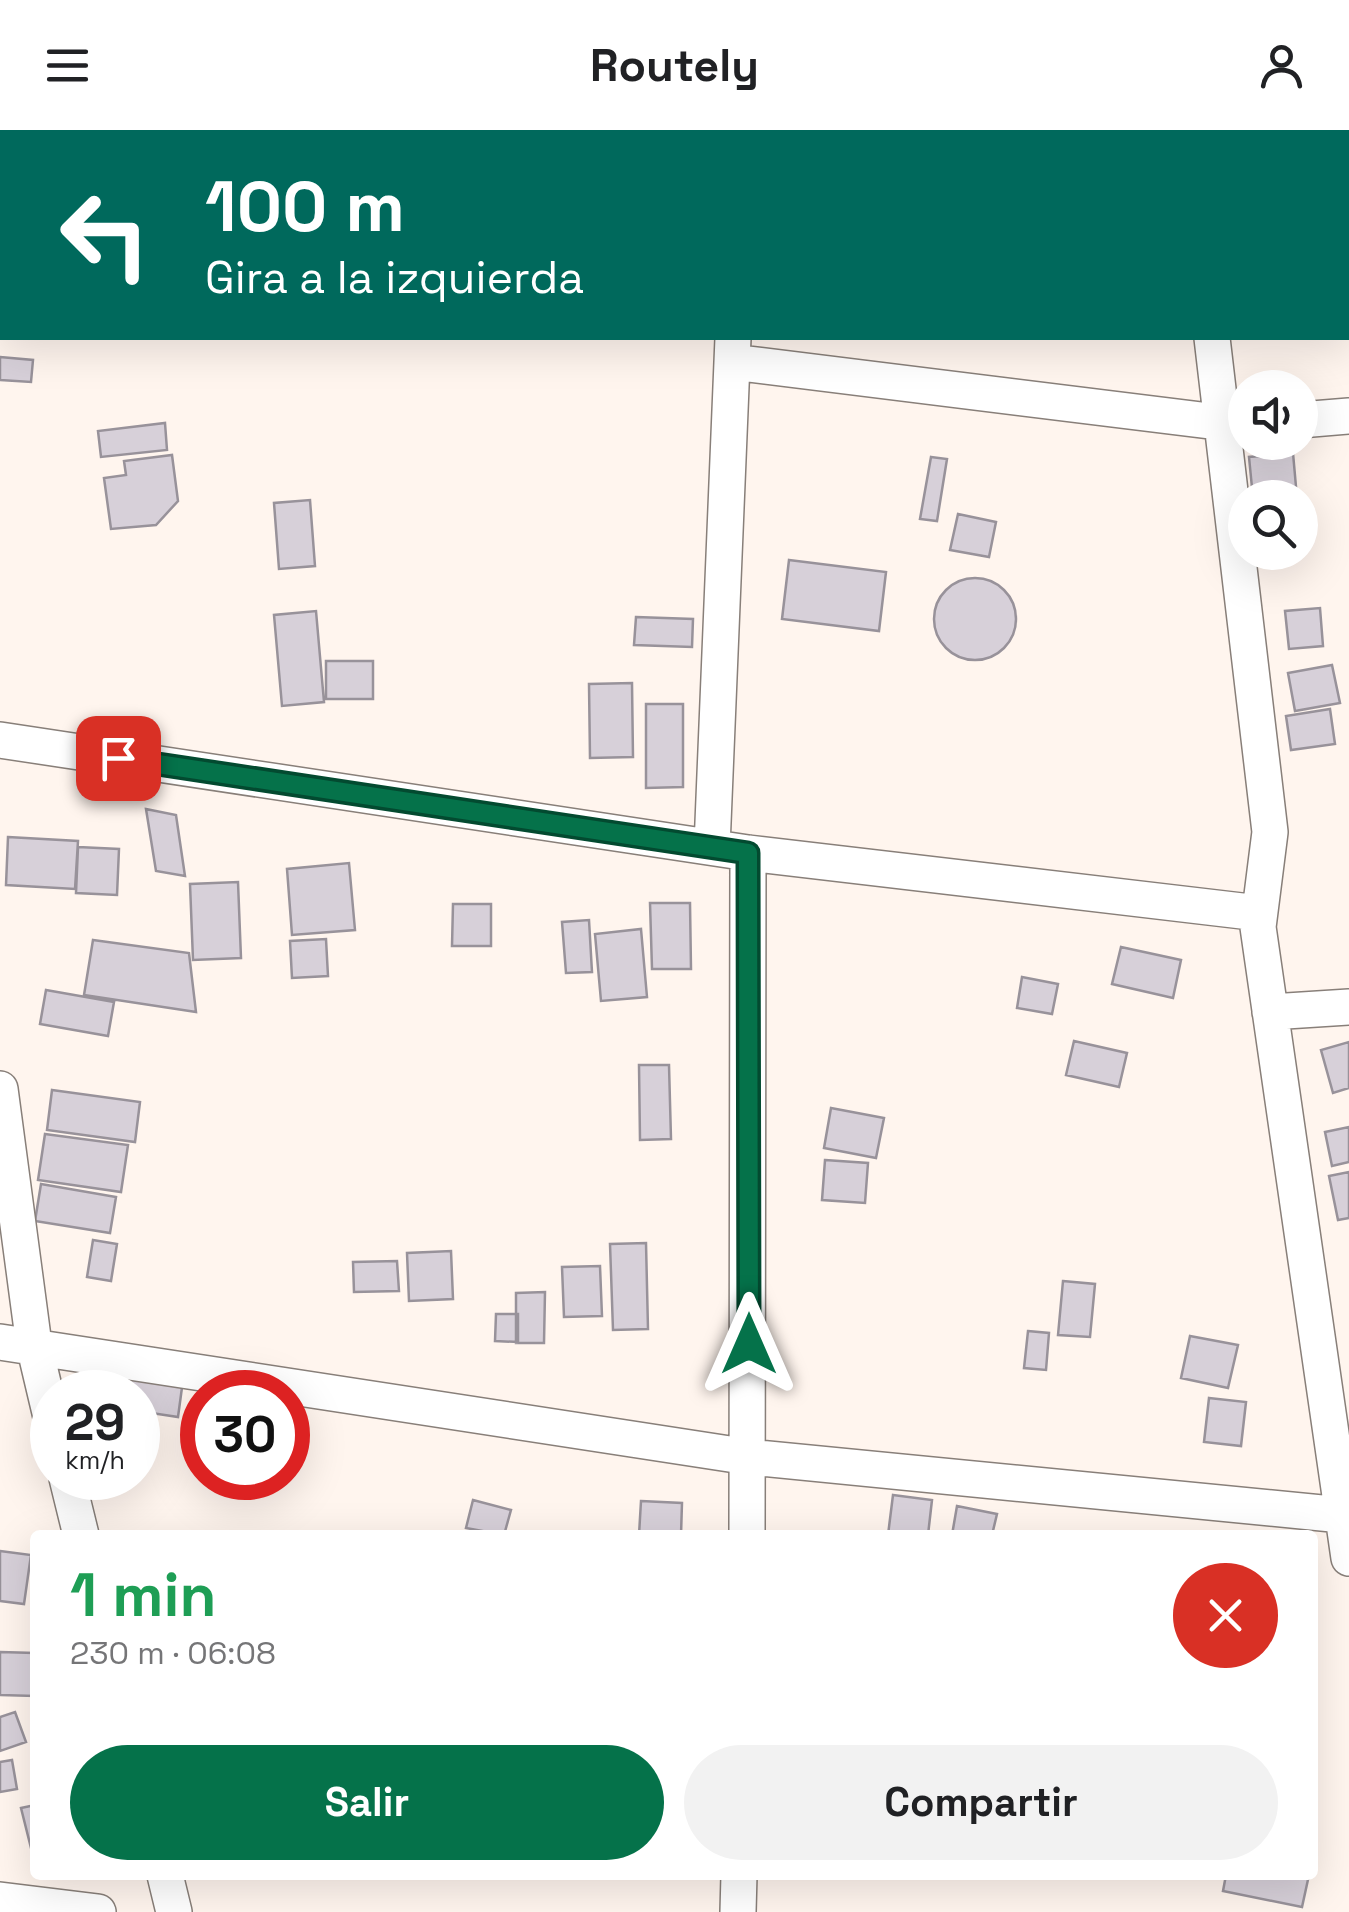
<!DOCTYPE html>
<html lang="es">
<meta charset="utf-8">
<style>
:root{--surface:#fff;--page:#f2f2f2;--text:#202124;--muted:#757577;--accent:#05724a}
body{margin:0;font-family:"Space Grotesk",sans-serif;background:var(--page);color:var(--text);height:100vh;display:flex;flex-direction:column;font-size:38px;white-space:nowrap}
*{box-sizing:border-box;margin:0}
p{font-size:32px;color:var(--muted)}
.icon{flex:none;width:55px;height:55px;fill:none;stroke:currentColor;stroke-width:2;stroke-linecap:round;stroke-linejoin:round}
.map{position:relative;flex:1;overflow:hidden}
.drawer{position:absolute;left:30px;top:1400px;width:1288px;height:350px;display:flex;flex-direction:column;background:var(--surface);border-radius:10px;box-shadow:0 10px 40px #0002}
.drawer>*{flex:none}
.banner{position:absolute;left:0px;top:0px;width:1350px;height:210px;box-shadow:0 10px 40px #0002;background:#00695c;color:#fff;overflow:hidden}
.tools{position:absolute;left:1228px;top:240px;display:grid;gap:20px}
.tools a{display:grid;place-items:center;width:90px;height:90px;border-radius:50%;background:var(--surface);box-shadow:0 10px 40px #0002;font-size:50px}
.speed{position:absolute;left:30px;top:1240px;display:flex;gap:20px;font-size:50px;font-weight:700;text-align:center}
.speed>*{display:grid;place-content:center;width:130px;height:130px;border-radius:50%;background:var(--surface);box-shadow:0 10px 40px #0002;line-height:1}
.speed small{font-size:25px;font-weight:400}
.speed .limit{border:15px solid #d22;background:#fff;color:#111}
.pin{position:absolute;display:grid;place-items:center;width:85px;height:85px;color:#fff;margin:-42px;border-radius:20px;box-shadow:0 5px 15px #0006}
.me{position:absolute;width:110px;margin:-55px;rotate:0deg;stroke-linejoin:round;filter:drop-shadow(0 0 8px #0008)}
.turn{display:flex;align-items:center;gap:35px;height:210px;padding:0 40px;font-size:45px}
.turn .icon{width:130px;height:130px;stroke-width:2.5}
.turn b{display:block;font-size:70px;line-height:85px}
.round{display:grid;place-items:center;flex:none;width:105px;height:105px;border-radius:52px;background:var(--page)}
.summary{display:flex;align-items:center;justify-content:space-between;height:170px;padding:0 40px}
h1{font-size:60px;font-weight:600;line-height:75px;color:#1e9e55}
.button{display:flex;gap:20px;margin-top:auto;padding:20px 40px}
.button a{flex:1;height:115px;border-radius:60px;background:var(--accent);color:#fff;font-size:40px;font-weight:600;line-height:115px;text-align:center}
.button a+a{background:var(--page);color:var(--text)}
header{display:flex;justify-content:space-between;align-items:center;height:130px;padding:0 40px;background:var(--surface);font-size:45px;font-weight:600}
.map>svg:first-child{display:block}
</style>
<header><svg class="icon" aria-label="menu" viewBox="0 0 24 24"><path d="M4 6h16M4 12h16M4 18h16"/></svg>Routely<svg class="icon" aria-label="person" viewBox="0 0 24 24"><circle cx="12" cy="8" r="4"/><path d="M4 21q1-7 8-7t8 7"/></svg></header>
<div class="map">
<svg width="1349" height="1782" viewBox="0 0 1349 1782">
<rect width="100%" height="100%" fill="#fff5ee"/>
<path fill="#d7d0d9" stroke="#98929a" stroke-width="2.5" d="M809,0H956L960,1L809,2Z
M0,227L33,230L31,252L0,250Z
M165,293L167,320L101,327L98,301Z
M1293,323L1297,368H1253L1249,327Z
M172,325L178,371L156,395L111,399L104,348L126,345L124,331Z
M931,327L947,329L937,391L920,389Z
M310,370L315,436L279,439L274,373Z
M958,384L996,392L989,427L950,420Z
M789,430L886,442L879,501L782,489Z
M934 489a41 41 0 1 1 82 0a41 41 0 1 1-82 0Z
M1320,478L1323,516L1289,519L1285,481Z
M316,481L324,572L282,576L274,485Z
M636,487L693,489L692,517L634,515Z
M326,531H373V569H326Z
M1332,535L1340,573L1295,581L1288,543Z
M632,553L633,627L590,628L589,554Z
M646,574H683V657L646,658Z
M1330,579L1335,614L1291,620L1286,586Z
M146,679L176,685L185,746L156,741Z
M8,707L78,711L75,759L6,755Z
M78,717L119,719L117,765L76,763Z
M349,733L355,800L292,805L287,739Z
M238,752L241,828L193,830L190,754Z
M650,773H690L691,839H652Z
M453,774H491V816H452Z
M589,790L592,842L566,843L562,792Z
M641,799L647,867L601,871L595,804Z
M326,809L328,846L292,848L290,811Z
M93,810L189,823L196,882L84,865Z
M1121,817L1181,830L1173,868L1112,854Z
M1022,847L1058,854L1052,884L1017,878Z
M46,860L114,872L108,906L40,894Z
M1074,911L1127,923L1119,957L1066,945Z
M1349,912V958L1333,963L1321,920Z
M639,935H669L671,1009L640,1010Z
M52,960L140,972L135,1012L47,1000Z
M831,978L884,988L876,1028L824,1018Z
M1349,997V1032L1332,1036L1325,1002Z
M45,1004L128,1015L121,1062L38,1050Z
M825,1030L868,1033L865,1073L822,1070Z
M1349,1042V1088L1338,1090L1329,1046Z
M41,1054L116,1067L110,1103L35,1091Z
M93,1110L117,1114L111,1151L87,1147Z
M646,1113L648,1199L613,1200L610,1114Z
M451,1121L453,1169L409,1171L407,1123Z
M397,1131L399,1161L354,1162L353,1132Z
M600,1136L602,1186L564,1187L562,1137Z
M1063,1151L1095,1154L1090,1207L1058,1205Z
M545,1162L544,1213H516V1163Z
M496,1184H518V1212L495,1211Z
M1028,1201L1049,1203L1046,1240L1024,1238Z
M1190,1206L1238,1215L1228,1258L1181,1248Z
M104,1240L183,1250L178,1287L138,1281V1262H101Z
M1209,1268L1246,1272L1241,1316L1204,1312Z
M893,1365L932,1370L928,1405H888Z
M473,1370L511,1380L504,1405L466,1398Z
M641,1371L682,1373L681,1405H639Z
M957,1376L997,1384L992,1405H952Z
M0,1421L31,1425L24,1474L0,1471Z
M0,1522L35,1523V1566L0,1565Z
M15,1582L26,1612L0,1621V1587Z
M12,1630L17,1659L0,1662V1632Z
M35,1675V1730H34L21,1678Z
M1226,1745H1309L1302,1777L1223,1761Z"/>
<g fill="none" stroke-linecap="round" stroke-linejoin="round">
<g stroke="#887f79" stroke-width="38">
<path id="minor" d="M1187,0L1188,2
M84,2L108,0
M740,2V0
M0,11H2
M1212,208L1270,702L1258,797L1349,1428
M732,232L1242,295
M1300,290L1349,286
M0,610L748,723L1259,783
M712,717L733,208
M1270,882L1349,877
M0,959L34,1215L52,1291
M0,1212L749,1327L1342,1385
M67,1348L81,1405
M747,1405L748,723
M165,1745L174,1782
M0,1770L98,1782
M738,1782L739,1745"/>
</g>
<use href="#minor" stroke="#fff" stroke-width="35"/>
</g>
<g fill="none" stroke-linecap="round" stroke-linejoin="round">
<g stroke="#034a30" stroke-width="25">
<path id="route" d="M118,628L748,723L749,1214"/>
</g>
<use href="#route" stroke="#05724a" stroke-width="18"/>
</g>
</svg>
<div class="tools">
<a><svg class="icon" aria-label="sound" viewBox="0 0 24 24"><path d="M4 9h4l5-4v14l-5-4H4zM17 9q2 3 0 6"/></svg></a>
<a><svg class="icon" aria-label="search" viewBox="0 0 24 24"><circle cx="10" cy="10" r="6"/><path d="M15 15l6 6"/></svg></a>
</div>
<div class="speed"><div>29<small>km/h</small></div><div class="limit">30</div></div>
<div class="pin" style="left:118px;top:628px;background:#d93025"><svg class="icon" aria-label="arrive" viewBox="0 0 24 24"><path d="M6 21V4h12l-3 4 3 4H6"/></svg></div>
<svg class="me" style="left:749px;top:1214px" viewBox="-20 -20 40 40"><path d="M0-17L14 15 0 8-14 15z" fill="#05724a" stroke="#fff" stroke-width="4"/></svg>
<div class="banner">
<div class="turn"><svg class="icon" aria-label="left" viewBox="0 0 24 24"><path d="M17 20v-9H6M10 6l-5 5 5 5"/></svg><div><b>100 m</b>Gira a la izquierda</div></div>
</div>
<section class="drawer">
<div class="summary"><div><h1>1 min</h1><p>230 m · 06:08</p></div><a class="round" style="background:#d93025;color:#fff"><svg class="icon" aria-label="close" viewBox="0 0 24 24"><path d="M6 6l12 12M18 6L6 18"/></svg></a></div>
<div class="button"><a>Salir</a><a>Compartir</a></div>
</section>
</div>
